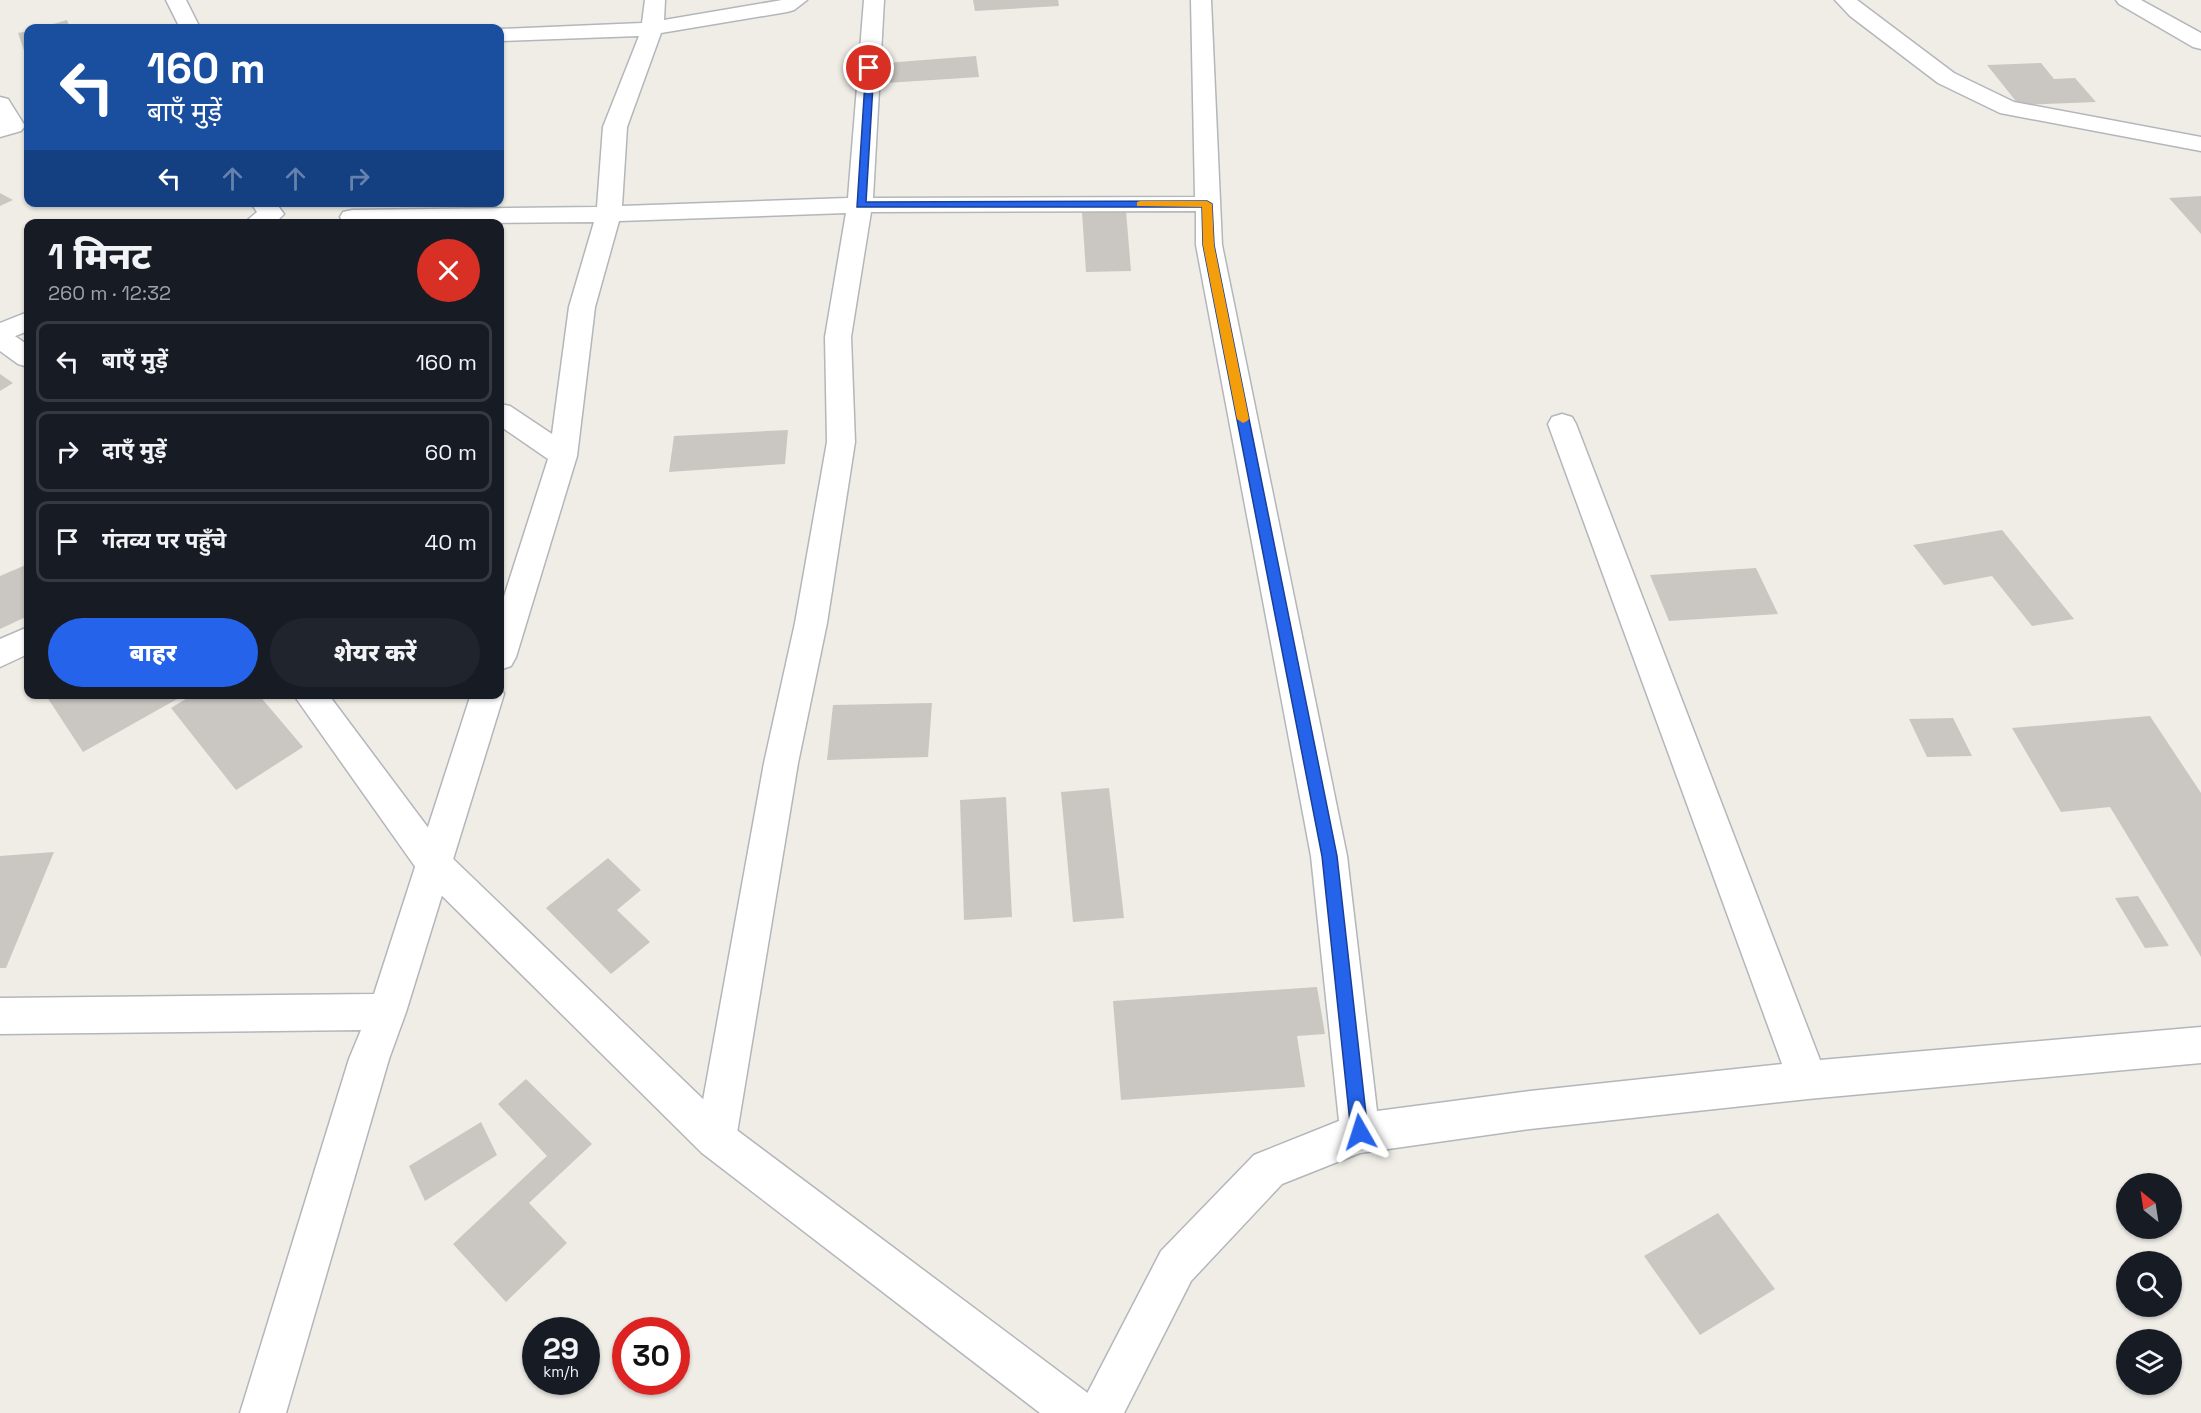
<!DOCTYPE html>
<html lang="hi">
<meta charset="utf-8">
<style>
:root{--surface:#171b24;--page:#20242c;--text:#f1f3f6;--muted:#9ea1a6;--line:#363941;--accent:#2563eb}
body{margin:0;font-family:"Space Grotesk","Noto Sans Devanagari",sans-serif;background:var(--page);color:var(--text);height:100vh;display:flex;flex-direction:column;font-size:22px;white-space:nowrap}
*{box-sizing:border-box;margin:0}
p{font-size:20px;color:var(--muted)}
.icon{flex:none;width:33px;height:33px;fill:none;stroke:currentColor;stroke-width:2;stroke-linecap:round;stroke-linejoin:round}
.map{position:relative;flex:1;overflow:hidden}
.side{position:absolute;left:24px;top:219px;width:480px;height:480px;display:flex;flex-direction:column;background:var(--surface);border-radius:12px;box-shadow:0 2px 4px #0004}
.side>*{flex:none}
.hud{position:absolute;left:24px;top:24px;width:480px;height:183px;border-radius:12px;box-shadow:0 2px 4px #0004;background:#1a4fa0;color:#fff;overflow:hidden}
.needle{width:39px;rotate:330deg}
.controls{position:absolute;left:2116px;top:1173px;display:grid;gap:12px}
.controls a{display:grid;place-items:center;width:66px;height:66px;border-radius:50%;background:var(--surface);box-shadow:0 2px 4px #0004;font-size:30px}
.speed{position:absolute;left:522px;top:1317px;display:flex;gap:12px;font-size:30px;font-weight:700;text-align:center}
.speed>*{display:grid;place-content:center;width:78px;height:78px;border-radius:50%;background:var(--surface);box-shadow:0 2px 4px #0004;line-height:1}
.speed small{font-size:15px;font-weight:400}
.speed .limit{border:9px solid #d22;background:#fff;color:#111}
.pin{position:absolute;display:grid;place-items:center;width:51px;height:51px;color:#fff;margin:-26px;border:3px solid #fff;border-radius:50%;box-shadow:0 2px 6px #0007}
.me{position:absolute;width:66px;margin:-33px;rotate:354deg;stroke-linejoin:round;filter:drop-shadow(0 0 4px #0008)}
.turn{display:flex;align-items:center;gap:21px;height:126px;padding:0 24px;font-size:27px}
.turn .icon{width:78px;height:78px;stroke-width:2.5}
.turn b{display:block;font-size:42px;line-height:51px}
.lanes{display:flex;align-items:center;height:57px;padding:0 24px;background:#0003;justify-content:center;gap:30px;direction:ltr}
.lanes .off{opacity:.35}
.round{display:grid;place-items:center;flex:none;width:63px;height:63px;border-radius:32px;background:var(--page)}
.head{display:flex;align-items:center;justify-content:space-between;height:102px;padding:0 24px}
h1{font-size:36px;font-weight:800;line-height:45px}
.primary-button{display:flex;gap:12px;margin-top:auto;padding:12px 24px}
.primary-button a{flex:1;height:69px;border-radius:36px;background:var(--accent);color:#fff;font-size:24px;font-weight:800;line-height:69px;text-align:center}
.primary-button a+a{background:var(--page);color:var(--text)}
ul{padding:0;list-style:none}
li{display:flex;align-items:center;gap:18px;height:81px;margin:0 12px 9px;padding:0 12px;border:3px solid var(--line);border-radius:12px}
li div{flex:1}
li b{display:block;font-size:22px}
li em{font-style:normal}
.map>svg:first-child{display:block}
</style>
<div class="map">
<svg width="2201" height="1413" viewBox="0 0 2201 1413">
<rect width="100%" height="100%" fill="#efede6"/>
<path fill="#cac7c2" d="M973,0H1058L1059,6L975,11Z
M67,20L70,28H39Z
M28,31V62L18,33Z
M976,56L979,77L886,83L885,63Z
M2041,63L2054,79L2075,78L2096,102L2019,105L1987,65Z
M0,193L13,200L0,206Z
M2201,196V234L2169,198Z
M1126,211L1131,271L1086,272L1082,212Z
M0,374L13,383L0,391Z
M788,430L785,464L669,472L674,436Z
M2002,530L2074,619L2032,626L1992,576L1944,585L1913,545Z
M28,564V616L0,629V576Z
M1756,568L1778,614L1669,621L1650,575Z
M45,694H186L83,752Z
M194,694H258L303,747L236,790L171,708Z
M932,703L928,757L827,760L833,705Z
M2150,716L2201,793V957L2110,807L2061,812L2012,728Z
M1953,718L1972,756L1927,757L1909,719Z
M1109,788L1124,918L1073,922L1061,792Z
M1006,797L1012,917L964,920L960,800Z
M54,852L6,968H0V856Z
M608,858L641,890L617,910L650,942L611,974L546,908Z
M2138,896L2169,946L2145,948L2115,898Z
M1317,987L1325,1034L1297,1036L1305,1087L1121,1100L1113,1001Z
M526,1079L592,1144L529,1203L567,1243L506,1302L453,1244L547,1156L498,1104Z
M481,1122L497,1155L425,1201L409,1166Z
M1718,1213L1775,1289L1700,1335L1644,1256Z"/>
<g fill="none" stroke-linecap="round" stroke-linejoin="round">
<g stroke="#b3b6ba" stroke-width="3">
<path id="minor" d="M166,0H186L200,28H180Z
M645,0H665L664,20L782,0H807L794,10L787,12L661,33L627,127L622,206L848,198L864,0H884L873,198L1195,197L1191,0H1211L1222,245L1347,856L1377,1111L1530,1091L1782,1064L1548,424L1552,417L1562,414L1572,417L1576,424L1820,1060L2201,1027V1063L1808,1099L1530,1129L1360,1153L1282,1184L1191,1281L1124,1413H1077L1161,1251L1254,1155L1339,1121L1311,856L1196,245V211L871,212L851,337L855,442L827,623L798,763L736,1139L730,1153L716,1159L702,1153L696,1139L764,763L795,623L827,442L825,337L846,213L619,221L595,307L577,456L516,657L511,666L500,670V609L548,459L500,426V404L510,406L552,434L569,307L594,222L348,224L343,222L340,217L343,212L352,210L597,207L603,127L639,36L500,41V29L642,23Z
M1835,0H1857L1954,73L2014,102L2201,137V151L2000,113L1938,83L1850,16Z
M2116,0H2141L2201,33V49L2193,47L2119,4Z
M0,97L8,99L25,126L21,131L0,137Z
M250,202H275L284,214L274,224H243L257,212Z
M28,312V331L0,342V323Z
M28,627V654L0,667V639Z
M500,685L504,694L406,1012L389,1059L286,1413H240L349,1059L361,1030L0,1034V998L374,994L471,694H500Z"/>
</g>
<g stroke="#b3b6ba" stroke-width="3">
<path id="tertiary" d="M0,329L9,332L28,345V367L18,364L0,351Z
M293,694H328L447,853L730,1125L1093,1397L1100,1413H1040L702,1153L421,875Z"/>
</g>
<use href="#minor" fill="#fff" fill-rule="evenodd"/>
<use href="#tertiary" fill="#fff" fill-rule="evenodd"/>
</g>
<path fill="#2563eb" stroke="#184099" stroke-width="1.5" d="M866,66L874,68L866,202L1207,201L1212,204L1214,245L1337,856L1368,1132L1366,1138L1360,1141L1354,1138L1351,1132L1322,856L1203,245L1202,207H857Z"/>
<path fill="#f59e0b" d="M1140,201H1207L1212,204L1214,245L1249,419L1247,421L1243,423L1237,419L1203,245L1202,207L1137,206V202Z"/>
</svg>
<div class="controls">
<a><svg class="needle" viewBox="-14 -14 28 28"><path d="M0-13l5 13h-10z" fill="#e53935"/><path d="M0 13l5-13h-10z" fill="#9ea1a6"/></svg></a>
<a><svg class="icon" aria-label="search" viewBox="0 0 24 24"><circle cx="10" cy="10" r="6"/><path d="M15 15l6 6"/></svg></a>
<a><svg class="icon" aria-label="layers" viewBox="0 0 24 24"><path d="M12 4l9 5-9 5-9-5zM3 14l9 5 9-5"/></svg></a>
</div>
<div class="speed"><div>29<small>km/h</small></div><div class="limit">30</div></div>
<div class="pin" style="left:869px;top:68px;background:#d93025"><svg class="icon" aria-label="arrive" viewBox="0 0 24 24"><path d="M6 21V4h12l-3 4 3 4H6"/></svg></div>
<svg class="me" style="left:1360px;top:1132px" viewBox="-20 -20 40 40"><path d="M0-17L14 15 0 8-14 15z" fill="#2563eb" stroke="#fff" stroke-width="4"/></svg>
<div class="hud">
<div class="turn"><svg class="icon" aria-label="left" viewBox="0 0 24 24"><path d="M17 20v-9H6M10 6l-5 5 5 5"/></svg><div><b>160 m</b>बाएँ मुड़ें</div></div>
<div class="lanes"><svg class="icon" aria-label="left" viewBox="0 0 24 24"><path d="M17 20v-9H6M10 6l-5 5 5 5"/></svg><svg class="icon off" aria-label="ahead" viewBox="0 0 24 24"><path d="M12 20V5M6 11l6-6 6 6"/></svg><svg class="icon off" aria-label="ahead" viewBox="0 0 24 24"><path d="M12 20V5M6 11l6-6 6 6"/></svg><svg class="icon off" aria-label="right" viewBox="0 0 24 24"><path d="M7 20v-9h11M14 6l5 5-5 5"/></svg></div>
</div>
<section class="side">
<div class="head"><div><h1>1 मिनट</h1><p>260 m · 12:32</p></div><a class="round" style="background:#d93025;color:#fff"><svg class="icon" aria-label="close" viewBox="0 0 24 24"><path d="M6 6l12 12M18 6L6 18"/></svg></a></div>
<ul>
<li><svg class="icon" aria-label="left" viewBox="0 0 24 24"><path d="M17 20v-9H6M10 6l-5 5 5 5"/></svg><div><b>बाएँ मुड़ें</b></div><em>160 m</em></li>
<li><svg class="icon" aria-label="right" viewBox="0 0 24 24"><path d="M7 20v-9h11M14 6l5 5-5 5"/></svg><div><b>दाएँ मुड़ें</b></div><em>60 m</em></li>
<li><svg class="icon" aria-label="arrive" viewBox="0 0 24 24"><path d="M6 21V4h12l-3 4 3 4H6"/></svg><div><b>गंतव्य पर पहुँचे</b></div><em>40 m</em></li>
</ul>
<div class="primary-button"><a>बाहर</a><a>शेयर करें</a></div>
</section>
</div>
